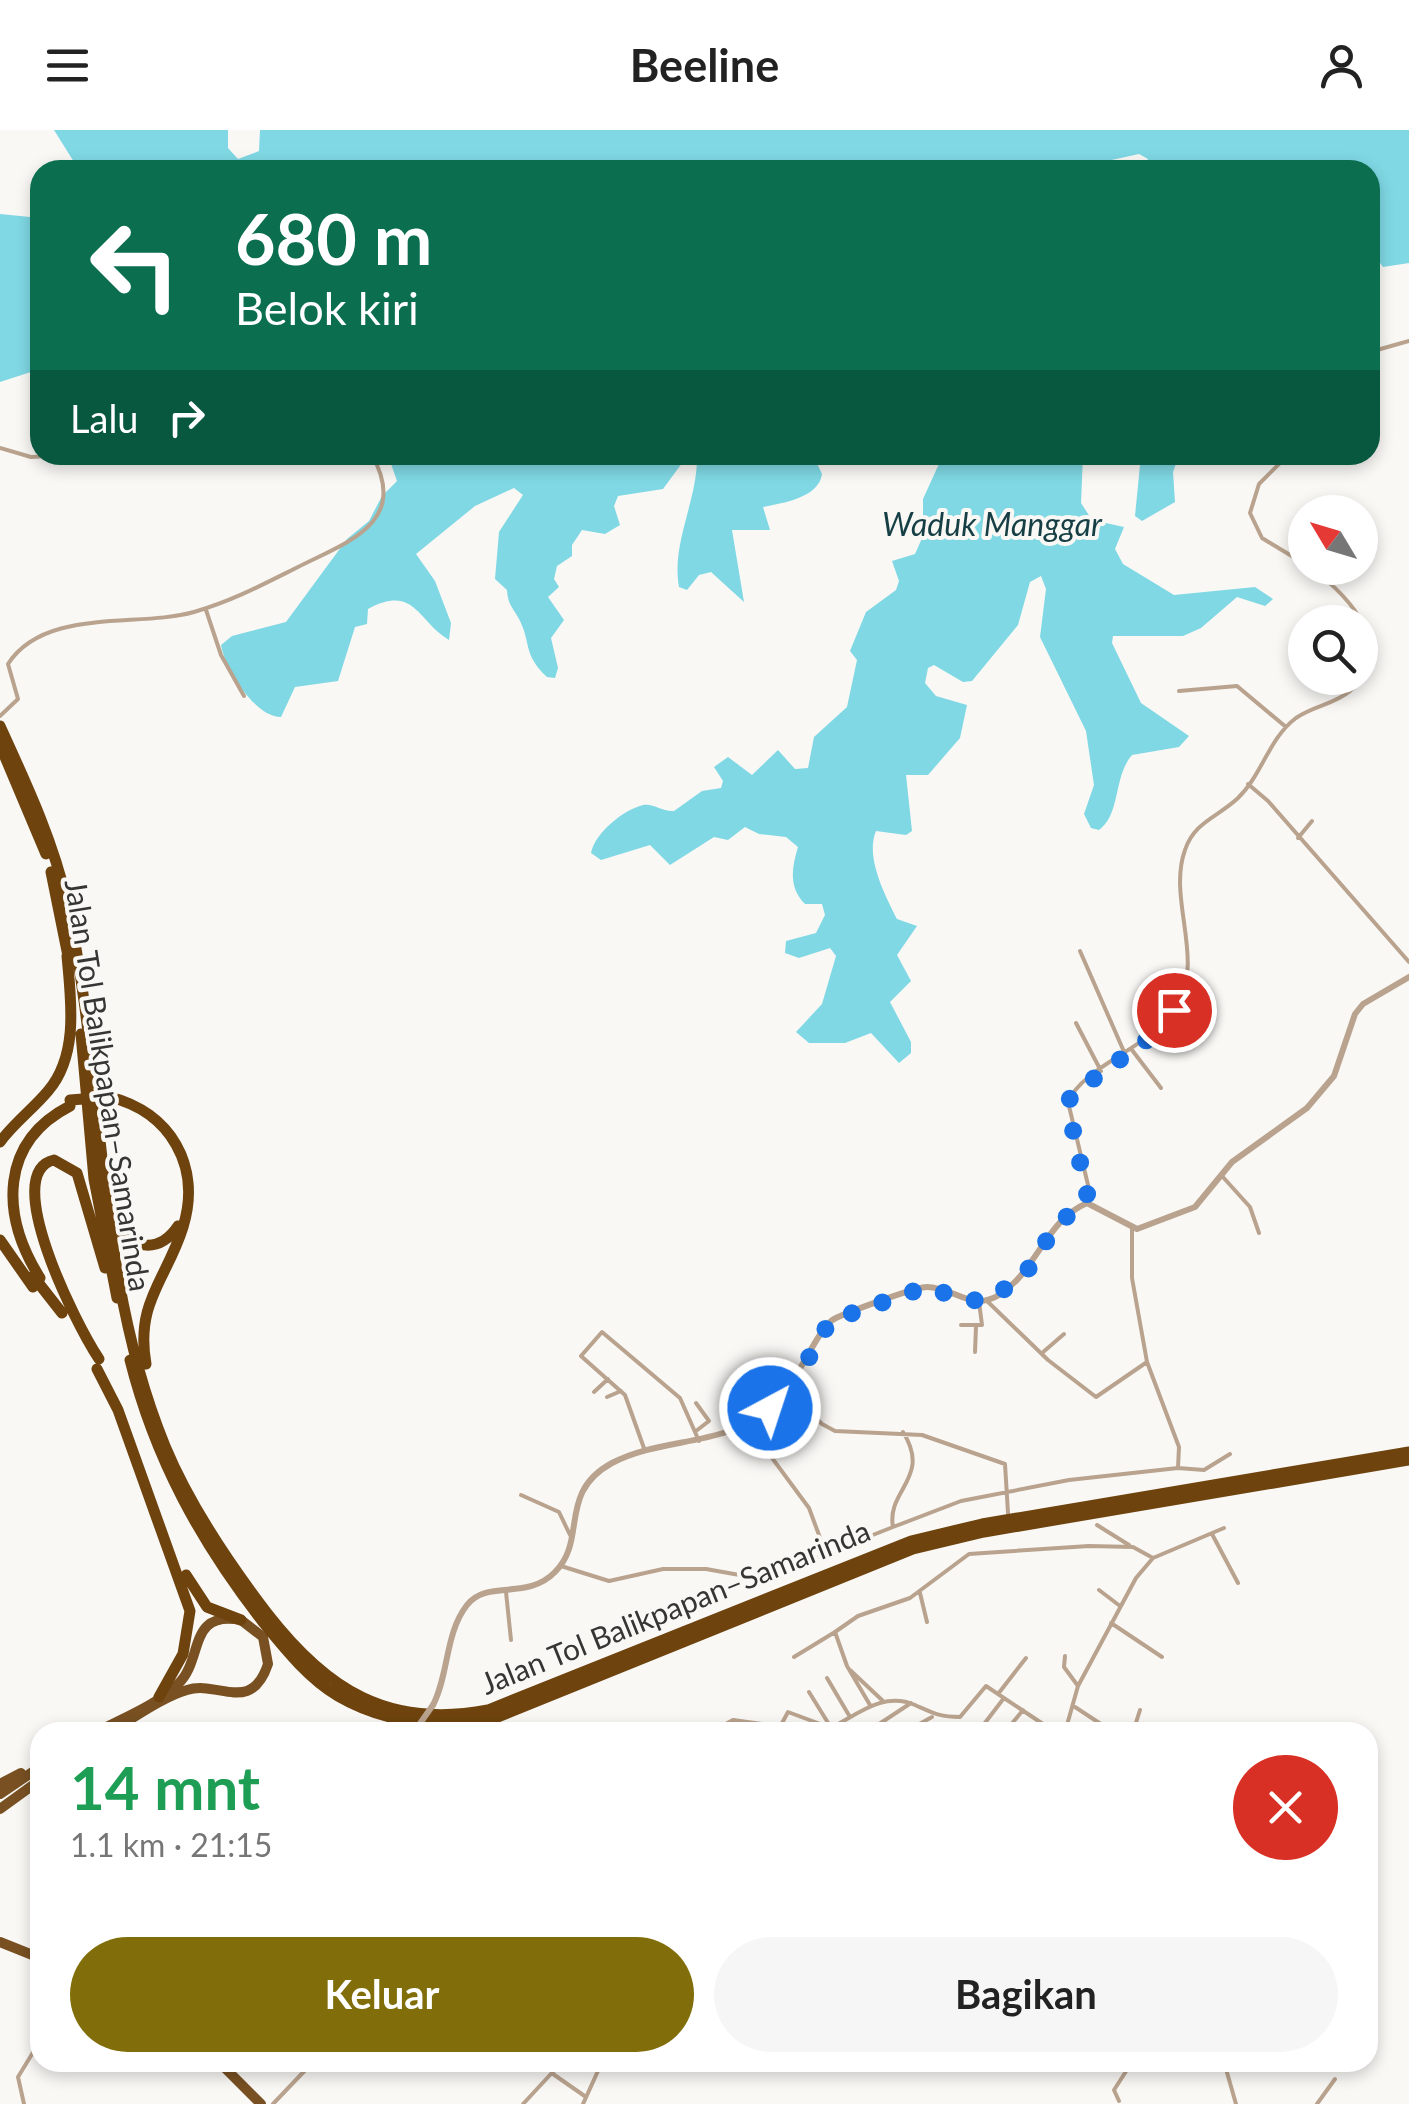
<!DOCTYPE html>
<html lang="id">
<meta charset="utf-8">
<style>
:root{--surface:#fff;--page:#f6f6f6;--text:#222;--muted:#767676;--accent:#816e0b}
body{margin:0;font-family:Lato,sans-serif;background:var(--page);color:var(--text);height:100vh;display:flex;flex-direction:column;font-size:38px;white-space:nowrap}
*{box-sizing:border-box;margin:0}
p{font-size:32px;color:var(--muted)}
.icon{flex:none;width:55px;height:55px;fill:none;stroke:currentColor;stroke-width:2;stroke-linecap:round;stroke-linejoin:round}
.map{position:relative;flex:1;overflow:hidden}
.details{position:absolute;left:30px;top:1592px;width:1348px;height:350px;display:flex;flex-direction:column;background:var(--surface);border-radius:30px;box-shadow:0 5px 15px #0003}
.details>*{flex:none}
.guide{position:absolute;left:30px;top:30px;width:1350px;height:305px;border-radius:30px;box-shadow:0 5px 15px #0003;background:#0b6e4f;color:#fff;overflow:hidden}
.needle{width:65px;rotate:308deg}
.controls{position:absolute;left:1288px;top:365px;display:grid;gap:20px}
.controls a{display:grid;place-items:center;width:90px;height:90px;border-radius:50%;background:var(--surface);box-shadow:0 5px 15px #0003;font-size:50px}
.pin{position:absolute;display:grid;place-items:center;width:85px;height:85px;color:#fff;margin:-42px;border:5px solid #fff;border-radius:50%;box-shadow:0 2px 10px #0007}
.me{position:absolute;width:110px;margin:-55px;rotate:40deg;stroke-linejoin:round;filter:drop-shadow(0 0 8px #0008)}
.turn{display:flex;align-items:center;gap:35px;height:210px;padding:0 40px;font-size:45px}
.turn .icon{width:130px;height:130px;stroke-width:2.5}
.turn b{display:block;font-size:70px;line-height:85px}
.then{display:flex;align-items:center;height:95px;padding:0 40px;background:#0003;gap:20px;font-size:38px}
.round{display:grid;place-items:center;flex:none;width:105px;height:105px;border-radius:52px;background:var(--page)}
.headline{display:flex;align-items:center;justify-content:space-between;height:170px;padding:0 40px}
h1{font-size:60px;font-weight:700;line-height:75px;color:#1e9e55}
.button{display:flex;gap:20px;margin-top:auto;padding:20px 40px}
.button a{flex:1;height:115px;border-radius:60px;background:var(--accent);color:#fff;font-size:40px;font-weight:700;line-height:115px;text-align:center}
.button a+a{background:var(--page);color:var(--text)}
header{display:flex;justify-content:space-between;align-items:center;height:130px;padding:0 40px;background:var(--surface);font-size:45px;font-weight:700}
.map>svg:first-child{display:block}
</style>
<header><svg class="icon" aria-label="menu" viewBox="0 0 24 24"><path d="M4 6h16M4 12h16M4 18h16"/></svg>Beeline<svg class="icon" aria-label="person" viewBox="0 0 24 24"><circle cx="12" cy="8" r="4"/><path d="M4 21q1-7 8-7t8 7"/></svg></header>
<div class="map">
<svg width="1409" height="1974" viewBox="0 0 1409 1974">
<rect width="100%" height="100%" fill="#f9f8f5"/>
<path fill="#7fd8e4" d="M54,0H228V18L238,29L259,21L260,0H1409V133L1383,137L1370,119V40H1141L1148,29L1139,24L1098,33L1093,40H79Z
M0,84L40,88V239L0,252Z
M388,325H688L663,359L618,366L614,376L620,395L605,404L582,400L572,415V426L557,436L554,449L559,457L548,467L564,490L551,508L558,538L555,548L547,547C522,523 532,514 519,489C512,476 508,475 507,460L495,449L499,402L523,365L514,358L475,376L416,424L435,451L451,493L449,510C417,491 415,454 368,479L367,494L355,497L338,551L295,557L281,587C255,587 225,539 221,515L232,506L286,492L347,409L369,391L382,366L397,351Z
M697,325H813L822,344C819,368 782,373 763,377L770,400H732L744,472L711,442L699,445L687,460L679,457C671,412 698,371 697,325Z
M943,325H1083L1081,373L1092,390L1124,397L1115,419L1123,434L1174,465L1255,457L1273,469L1265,476L1237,467L1201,498L1183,506H1113L1112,513L1141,573L1189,606L1179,617L1132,625C1113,647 1121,684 1099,700L1091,698L1084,684L1094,655L1086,601L1040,507L1046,459L1041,446L1030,452L1018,495L972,551L963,552L934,535L928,538L925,553L936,566L967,575L960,608L928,645H906L912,701L906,705L876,701C865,727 885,765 897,789L917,796L897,825L911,851L890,872L911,912V923L899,933L871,903L845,913H809L796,902L822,874L836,826L830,818L799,828L785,823L786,811L816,803L825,785L822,774H805C788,757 792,737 798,717L786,707L759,704L745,697L728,710L714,707L670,735L650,715L601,730L591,723C595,703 623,680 643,675C654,673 662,682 674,681L702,661L721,658L723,651L714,637L728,627L752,645L778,620L795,639L808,638L814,607L847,577L857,530L850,521L866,482L896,460L899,451L892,431L915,424L923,406V369Z
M1141,325H1179L1173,342L1175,372L1142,391L1135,386Z"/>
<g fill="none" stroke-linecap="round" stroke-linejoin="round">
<path stroke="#b9a38e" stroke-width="4" d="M1370,222L1409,211
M0,318L31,327L69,325
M1288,325L1259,354L1250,383L1262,408L1305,434
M206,480L221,525L244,566
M1179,561L1237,556L1286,597
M0,586L18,569L8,534C45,477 138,498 194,482C232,471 262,455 298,437C347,412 410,393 372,325
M1248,654L1268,671L1409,832
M1298,708L1312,691
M1080,821L1125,924
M1076,893L1101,941
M1132,920L1161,958
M1222,1046L1250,1077L1259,1103
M1087,1073L1089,1059L1068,972C1084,935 1151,918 1176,878C1206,829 1167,770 1185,720C1194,692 1218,687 1238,668C1262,645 1269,608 1296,588C1313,576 1335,574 1350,561C1399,519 1349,466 1311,438
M1132,1099V1148L1147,1232L1179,1317L1178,1338
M986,1170L1048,1230L1096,1267L1147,1232
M961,1195H982L979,1172
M975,1222L976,1197
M1042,1223L1064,1204
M789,1261L822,1294L835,1301L922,1305L1005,1334L1008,1383
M594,1262L608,1249
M607,1267L621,1261
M747,1294L809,1378L826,1424
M696,1301L709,1291L696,1273
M645,1321L625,1265L581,1226L602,1202L680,1268L699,1311
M521,1365L559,1382L570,1405
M1097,1395L1129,1415
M893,1397L961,1371L1069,1350L1178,1338L1204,1340L1230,1324
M1212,1404L1238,1453
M561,1436L609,1451L663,1439H706L762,1449L893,1397C886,1360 932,1348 903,1302
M1099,1460L1120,1476
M506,1462L511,1510
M920,1463L927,1492
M1111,1493L1162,1527
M1065,1526L1064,1537L1078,1556
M794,1527L835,1502
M850,1540L883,1571
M827,1548L850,1587
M809,1562L830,1596
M998,1564L1026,1528
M870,1575L847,1536L835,1502L858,1486L910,1468L969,1424L1089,1416L1133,1417L1153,1428
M1075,1577L1113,1602
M762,1594L781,1595L780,1602
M781,1595L788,1582L831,1598C857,1585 883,1561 915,1575C933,1583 939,1587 960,1587L986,1556L1055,1602
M711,1602L733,1590L762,1594L761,1602
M867,1602L911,1573
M905,1602L932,1587
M978,1602L1004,1568
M1005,1602L1023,1580
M1065,1602L1078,1556L1136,1448L1153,1428L1224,1398
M1133,1602L1140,1580
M1224,1932L1236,1974
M553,1944L586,1967
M1119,1971L1114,1960L1132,1932
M24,1974L18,1947L40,1911
M273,1974L313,1932
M523,1974L562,1932
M583,1974L602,1932
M1317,1974L1335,1949"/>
<path stroke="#b9a38e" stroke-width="6" d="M433,1575C449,1544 445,1503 467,1475C487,1449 527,1471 555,1442C588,1409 557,1363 612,1333C661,1307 723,1317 768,1280C796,1258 817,1198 834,1189C848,1182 915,1157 927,1157C954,1157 971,1182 999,1165C1037,1141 1045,1091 1087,1073L1137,1099L1195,1077L1232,1032L1307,978L1334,946L1355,884L1363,874L1409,847"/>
<path stroke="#785022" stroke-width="10" d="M97,1602C123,1588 157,1575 178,1554C204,1530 187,1480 241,1490L263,1507L268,1534C251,1585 218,1550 187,1560C160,1568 133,1589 109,1602
M0,1654L21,1643
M0,1664L40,1637
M0,1679L40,1650
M0,1812L40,1828
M219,1932L261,1974"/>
<path stroke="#6e430e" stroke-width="11" d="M0,596C26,653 53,710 67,772C106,951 94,1144 165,1316C190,1376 228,1432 267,1483C327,1560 388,1599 488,1580L911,1411L982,1394L1409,1322
M0,615L46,724
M51,742L69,831
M81,904L94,1049L117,1168
M110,967C170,982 202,1036 183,1097C167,1149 135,1172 146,1234
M0,1012C14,993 33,979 48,961C79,925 71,870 67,826
M114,1093C132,1121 160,1123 178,1096
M0,1110L33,1157
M33,1146L62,1183
M40,1148C0,1084 0,1012 70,976
M99,1229C74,1191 0,1042 54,1030L77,1043L105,1138
M130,1230C155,1329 200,1411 263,1492C285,1519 308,1548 338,1566C386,1594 439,1598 493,1589L913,1419L984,1402L1409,1330
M97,1239L118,1280L190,1481L183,1524L159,1567
M186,1445L207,1477L241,1490"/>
<path stroke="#b9a38e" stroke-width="6" d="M414,1602L433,1575"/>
<path stroke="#6e430e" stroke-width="11" d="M70,970L110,967"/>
</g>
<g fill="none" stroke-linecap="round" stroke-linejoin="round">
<path stroke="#1a73e8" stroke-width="18" stroke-dasharray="0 32.4" d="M770,1278L795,1252L830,1191L926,1157L969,1171L992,1168L1025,1144L1056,1096L1088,1068L1069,982L1070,966L1152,906L1174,880"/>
</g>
<g text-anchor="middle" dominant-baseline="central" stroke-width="8" stroke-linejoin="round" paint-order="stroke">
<g font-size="30" fill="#353534" stroke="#f9f8f5">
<text transform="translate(109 955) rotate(81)">Jalan Tol Balikpapan–Samarinda</text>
<text transform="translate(675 1476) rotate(-22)">Jalan Tol Balikpapan–Samarinda</text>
</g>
<g font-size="32" font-style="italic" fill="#153f44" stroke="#f9f8f5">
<text x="992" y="393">Waduk Manggar</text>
</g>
</g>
</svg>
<div class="controls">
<a><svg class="needle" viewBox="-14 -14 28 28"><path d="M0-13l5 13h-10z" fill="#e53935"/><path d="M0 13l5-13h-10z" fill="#767676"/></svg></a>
<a><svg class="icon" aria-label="search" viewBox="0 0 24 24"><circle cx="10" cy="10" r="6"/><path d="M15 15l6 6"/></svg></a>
</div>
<div class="pin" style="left:1174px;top:880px;background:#d93025"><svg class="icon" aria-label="arrive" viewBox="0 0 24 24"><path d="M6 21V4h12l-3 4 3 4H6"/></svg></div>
<svg class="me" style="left:770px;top:1278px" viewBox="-20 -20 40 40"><circle r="17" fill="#1a73e8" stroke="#fff" stroke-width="3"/><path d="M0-11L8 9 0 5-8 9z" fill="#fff"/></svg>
<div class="guide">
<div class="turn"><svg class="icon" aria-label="left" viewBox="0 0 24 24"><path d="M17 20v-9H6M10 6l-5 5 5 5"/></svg><div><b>680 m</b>Belok kiri</div></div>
<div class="then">Lalu<svg class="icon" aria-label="right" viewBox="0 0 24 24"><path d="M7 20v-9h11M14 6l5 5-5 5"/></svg></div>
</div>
<section class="details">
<div class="headline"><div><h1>14 mnt</h1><p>1.1 km · 21:15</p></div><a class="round" style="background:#d93025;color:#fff"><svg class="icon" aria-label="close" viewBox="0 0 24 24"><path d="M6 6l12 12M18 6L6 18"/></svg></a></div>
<div class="button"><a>Keluar</a><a>Bagikan</a></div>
</section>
</div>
